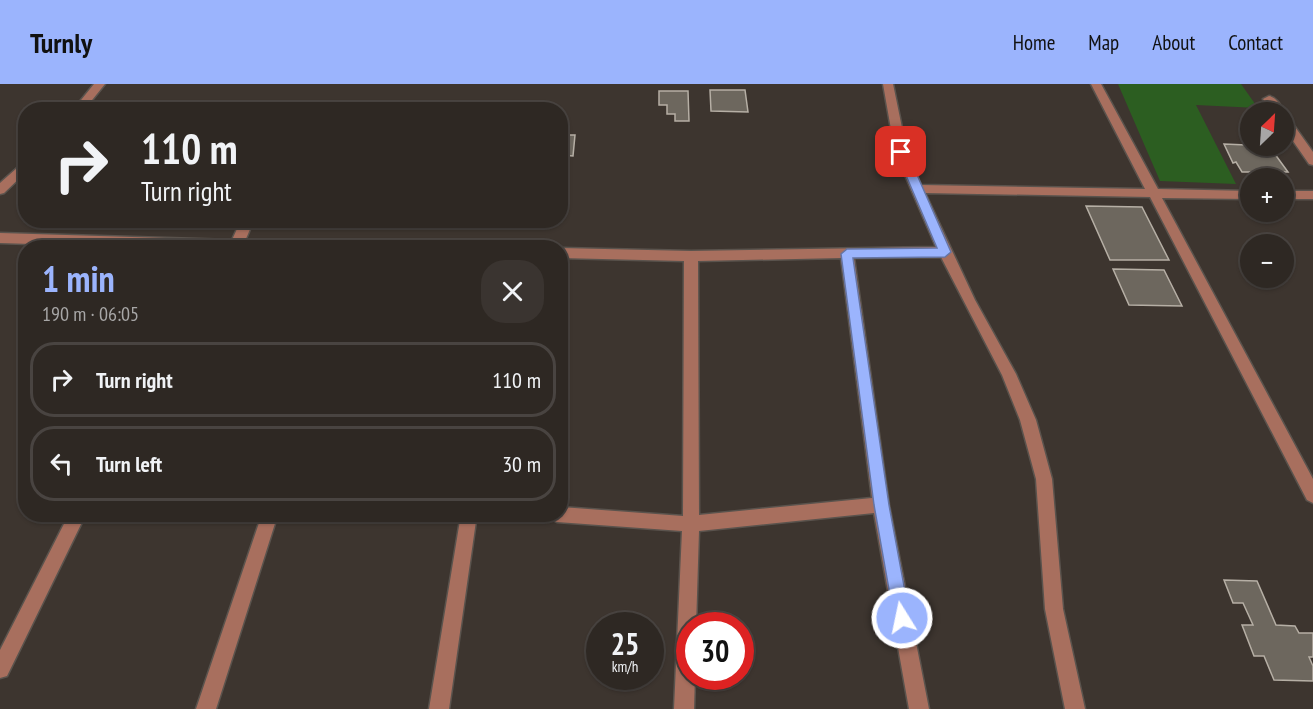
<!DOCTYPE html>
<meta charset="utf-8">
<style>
:root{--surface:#2e2823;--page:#3a3430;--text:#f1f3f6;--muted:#a7a6a6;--line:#494441;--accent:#9bb4fd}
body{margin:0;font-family:"PT Sans Narrow",sans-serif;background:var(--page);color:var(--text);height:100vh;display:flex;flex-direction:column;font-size:22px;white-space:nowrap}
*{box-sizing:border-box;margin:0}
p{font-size:20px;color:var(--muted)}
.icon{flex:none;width:33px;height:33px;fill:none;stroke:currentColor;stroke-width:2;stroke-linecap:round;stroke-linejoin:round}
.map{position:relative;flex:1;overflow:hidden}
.side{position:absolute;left:18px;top:156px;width:550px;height:282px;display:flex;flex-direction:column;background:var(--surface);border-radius:24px;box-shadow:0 2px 4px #0004,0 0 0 2px var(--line)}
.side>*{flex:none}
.banner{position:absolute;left:18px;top:18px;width:550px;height:126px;border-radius:24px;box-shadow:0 2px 4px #0004,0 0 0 2px var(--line);background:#2e2823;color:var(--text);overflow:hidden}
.needle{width:39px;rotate:25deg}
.fabs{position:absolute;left:1240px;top:18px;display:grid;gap:12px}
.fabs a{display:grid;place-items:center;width:54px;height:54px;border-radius:50%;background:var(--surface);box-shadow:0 2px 4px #0004,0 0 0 2px var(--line);font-size:30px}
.speed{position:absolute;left:586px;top:528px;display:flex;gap:12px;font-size:30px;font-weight:700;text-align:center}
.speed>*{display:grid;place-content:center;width:78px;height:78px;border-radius:50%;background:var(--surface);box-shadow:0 2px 4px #0004,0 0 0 2px var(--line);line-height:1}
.speed small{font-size:15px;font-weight:400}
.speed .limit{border:9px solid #d22;background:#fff;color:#111}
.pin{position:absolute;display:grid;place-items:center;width:51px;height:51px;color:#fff;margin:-26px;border-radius:12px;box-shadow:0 3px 9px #0006}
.me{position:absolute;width:66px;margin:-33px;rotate:350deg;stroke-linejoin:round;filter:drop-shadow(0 0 4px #0008)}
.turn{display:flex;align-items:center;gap:21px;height:126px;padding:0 24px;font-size:27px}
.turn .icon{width:78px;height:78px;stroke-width:2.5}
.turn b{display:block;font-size:42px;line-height:51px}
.round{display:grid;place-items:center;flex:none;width:63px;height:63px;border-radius:24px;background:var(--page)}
.headline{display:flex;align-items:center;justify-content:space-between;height:102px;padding:0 24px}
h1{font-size:36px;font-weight:700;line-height:45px;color:var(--accent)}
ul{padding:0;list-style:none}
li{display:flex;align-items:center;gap:18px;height:75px;margin:0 12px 9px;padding:0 12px;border:3px solid var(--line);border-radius:24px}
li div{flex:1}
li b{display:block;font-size:22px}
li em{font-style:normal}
header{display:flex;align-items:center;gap:36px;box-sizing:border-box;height:84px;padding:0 30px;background:var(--accent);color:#111}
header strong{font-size:28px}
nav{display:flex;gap:33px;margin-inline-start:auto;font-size:21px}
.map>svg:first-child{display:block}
</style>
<header>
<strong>Turnly</strong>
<nav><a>Home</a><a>Map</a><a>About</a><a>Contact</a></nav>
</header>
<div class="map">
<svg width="1313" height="625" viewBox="0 0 1313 625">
<rect width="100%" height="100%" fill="#3d352f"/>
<path fill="#2c5e21" d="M1118,0H1241L1258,24L1196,21L1236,100L1160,97Z"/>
<path fill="#6d675e" stroke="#b6afa5" stroke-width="1.5" d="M710,6H745L748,28L711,27Z
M659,7H688L689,37H675V30H667V21H659Z
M561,51H575L573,72L561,71Z
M1224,60L1269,62L1288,88H1242L1236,78L1233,79Z
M1086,122L1142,123L1169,176H1110Z
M1113,185L1164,186L1182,222L1129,221Z
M1224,496L1257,497L1276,541L1295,542L1299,549H1313V573H1309L1313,582V597L1274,596L1264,572H1254L1242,541H1253L1243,519H1233Z"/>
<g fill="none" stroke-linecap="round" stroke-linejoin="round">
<g stroke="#5a534d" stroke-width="3">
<path id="minor" d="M94,0H105L84,26H73Z
M883,0H893L907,68L921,101L1145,105L1091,0H1101L1158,105L1251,107V115L1162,114L1313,395V419L1307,416L1150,113L925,109L975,216L1016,290L1036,336L1052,395L1063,525L1085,625H1065L1045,525L1036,395L1020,336L1002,291L941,173L854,174L889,421L929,625H909L874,429L699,447L696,542H690V592H695L694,625H674L682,447L557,438L551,435L549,430H561V423L683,432L684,177L561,174V164L691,167L936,163L895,68ZM841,174L872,414L699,431L698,177Z
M1269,12C1276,13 1281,22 1285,28L1284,29L1273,28L1263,15Z
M1284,32L1288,33L1313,68V81L1309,80L1284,44Z
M26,76V88L4,109L0,110V99Z
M1284,107H1313V115H1284Z
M241,136H254L245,157L334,159L340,164H158L0,159V149L232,156Z
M69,430H86L7,592L0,594V566Z
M262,430H278L216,625H196Z
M461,430H477L449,625H429Z"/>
</g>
<use href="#minor" fill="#a86f5e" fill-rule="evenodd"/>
</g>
<path fill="#9bb4fd" stroke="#6575a4" stroke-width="1.5" d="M901,64L907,68L951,168L945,173L853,174L889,421L910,534L908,540L902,542L896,540L894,534L874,421L841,170L847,165L937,164L896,68Z"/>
</svg>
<div class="fabs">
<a><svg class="needle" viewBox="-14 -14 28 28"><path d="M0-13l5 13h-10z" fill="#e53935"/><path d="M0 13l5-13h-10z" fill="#a7a6a6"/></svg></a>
<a>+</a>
<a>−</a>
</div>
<div class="speed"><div>25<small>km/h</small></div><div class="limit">30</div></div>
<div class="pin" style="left:901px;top:68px;background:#d93025"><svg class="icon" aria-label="arrive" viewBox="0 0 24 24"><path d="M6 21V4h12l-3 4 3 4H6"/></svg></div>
<svg class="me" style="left:902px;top:534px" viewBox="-20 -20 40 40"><circle r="17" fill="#9bb4fd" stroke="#fff" stroke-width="3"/><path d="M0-11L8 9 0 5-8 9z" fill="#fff"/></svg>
<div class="banner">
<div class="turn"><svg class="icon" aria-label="right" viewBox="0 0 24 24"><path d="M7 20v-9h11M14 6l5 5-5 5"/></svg><div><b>110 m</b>Turn right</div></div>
</div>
<section class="side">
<div class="headline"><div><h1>1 min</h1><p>190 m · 06:05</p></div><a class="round"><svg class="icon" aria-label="close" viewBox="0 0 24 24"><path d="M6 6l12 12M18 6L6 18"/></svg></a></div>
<ul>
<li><svg class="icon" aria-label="right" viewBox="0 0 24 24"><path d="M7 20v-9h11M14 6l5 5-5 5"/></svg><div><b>Turn right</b></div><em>110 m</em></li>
<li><svg class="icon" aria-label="left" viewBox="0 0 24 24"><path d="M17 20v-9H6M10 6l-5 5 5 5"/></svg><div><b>Turn left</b></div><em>30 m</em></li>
</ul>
</section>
</div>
